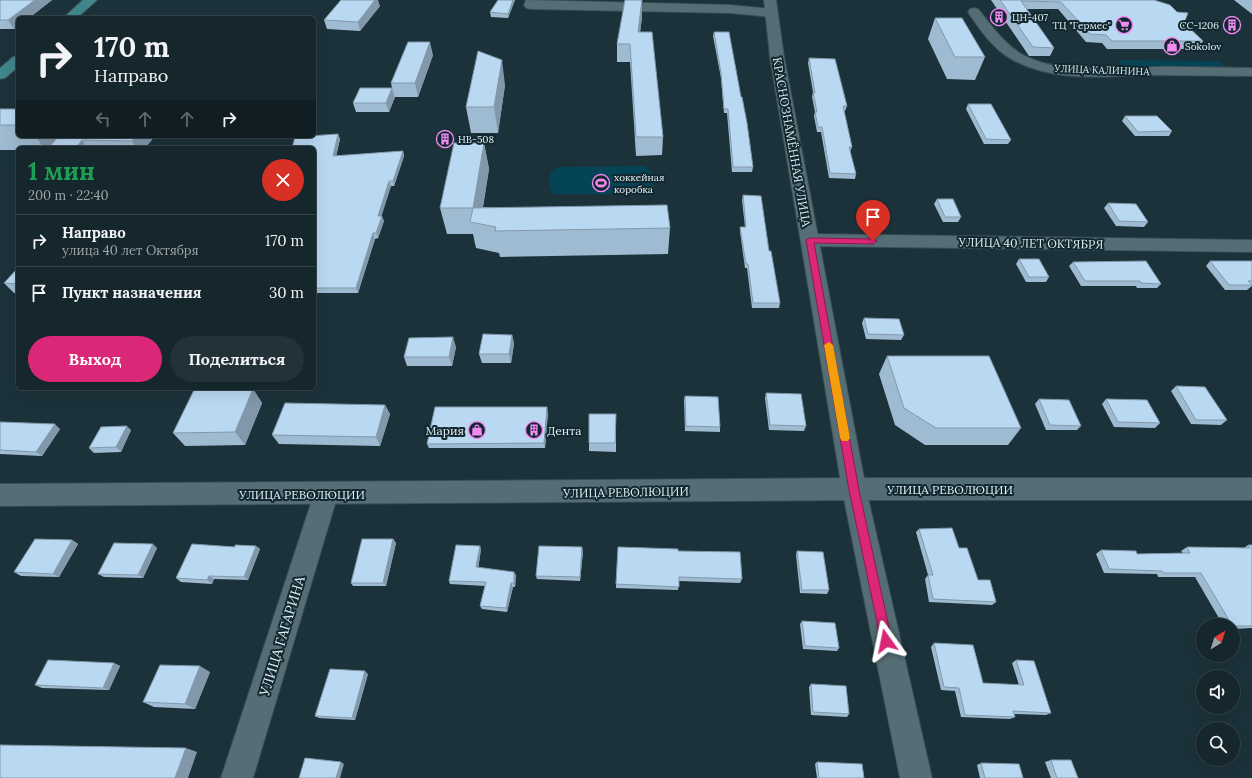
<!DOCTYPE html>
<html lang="ru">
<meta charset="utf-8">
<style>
:root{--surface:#15262c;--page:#223238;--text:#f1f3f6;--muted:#9da5a9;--line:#344348;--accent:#db2777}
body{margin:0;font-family:Lora,serif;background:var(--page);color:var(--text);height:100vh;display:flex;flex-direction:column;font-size:15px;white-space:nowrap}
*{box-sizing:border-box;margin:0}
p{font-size:13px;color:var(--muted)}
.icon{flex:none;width:22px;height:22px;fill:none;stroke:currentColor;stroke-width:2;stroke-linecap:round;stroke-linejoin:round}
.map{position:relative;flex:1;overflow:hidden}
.sheet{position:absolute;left:16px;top:146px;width:300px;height:244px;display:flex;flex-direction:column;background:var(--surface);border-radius:6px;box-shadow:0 4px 16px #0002,0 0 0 1px var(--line)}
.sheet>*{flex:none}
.hud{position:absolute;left:16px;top:16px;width:300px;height:122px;border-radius:6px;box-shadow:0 4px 16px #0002,0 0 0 1px var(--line);background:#15262c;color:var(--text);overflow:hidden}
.needle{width:26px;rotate:38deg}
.buttons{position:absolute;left:1196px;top:618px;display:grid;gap:8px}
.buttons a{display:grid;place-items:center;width:44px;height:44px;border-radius:50%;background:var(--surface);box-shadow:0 4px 16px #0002,0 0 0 1px var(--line);font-size:20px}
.pin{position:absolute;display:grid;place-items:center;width:34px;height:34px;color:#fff;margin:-41px -17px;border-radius:50% 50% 50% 0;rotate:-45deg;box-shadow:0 0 4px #0007}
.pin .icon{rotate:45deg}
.me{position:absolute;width:44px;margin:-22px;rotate:348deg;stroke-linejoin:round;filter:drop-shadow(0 0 3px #0008)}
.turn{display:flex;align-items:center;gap:14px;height:84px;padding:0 12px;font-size:18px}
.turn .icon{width:52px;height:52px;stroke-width:2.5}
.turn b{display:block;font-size:28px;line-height:34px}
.lanes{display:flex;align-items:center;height:38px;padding:0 12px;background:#0003;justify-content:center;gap:20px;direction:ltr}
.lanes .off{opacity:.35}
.round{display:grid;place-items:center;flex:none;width:42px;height:42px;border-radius:21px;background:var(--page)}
.headline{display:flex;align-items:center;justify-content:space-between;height:68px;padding:0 12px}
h1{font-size:24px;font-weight:800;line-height:30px;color:#1e9e55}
.button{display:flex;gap:8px;margin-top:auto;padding:8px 12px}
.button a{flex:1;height:46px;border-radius:24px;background:var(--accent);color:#fff;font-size:16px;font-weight:800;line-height:46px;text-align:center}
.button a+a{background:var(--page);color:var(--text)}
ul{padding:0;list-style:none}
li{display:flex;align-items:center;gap:12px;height:52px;padding:0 12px;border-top:1px solid var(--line)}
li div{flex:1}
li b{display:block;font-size:15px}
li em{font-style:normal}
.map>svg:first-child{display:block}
</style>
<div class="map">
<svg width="1252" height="778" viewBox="0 0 1252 778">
<rect width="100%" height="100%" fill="#1c323a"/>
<path fill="#054455" d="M1117,60L1220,61L1226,68H1125Z
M644,166C653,172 655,177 654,187L646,194H553C548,186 548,181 551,171L560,167Z"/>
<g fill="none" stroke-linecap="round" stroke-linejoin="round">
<g stroke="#394d53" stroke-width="2">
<path id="minor" d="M526,0L730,5L771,9L775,10L777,13L775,16L771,17L730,13L530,9L526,8L524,5Z
M974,8L978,9C992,26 1004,44 1023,55C1061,75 1110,67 1152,67C1185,66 1219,68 1252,68V76C1218,76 1185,75 1151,75C1107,76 1055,83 1013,60C994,50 980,30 968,12L970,9Z
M810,234L1252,240V252L810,246L804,244L801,240L804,236Z
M326,483L335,486L338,494L253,778H221L314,494L317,486Z"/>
</g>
<g stroke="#394d53" stroke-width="2">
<path id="tertiary" d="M764,0H776L784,57L866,489L932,778H900L842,489L770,57Z"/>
</g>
<g stroke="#394d53" stroke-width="2">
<path id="secondary" d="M854,478H1252V500H854L0,506V484Z"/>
</g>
<g stroke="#394d53" stroke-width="2">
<path id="primary" d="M83,0H97L77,18H63Z
M18,56V67L5,78L0,79V68L13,57Z"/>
</g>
<use href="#minor" fill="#556d75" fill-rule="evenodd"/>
<use href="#tertiary" fill="#556d75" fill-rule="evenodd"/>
<use href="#secondary" fill="#556d75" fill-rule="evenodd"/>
<use href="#primary" fill="#41868d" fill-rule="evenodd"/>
</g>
<path fill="#9fbbd1" d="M0,0H52L29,18H18V26L14,29H0Z
M515,0L508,18L491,17L490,12Z
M991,0H1154L1184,23L1203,41L1198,49H1107L1102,43L1086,42L1058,9H1026L1054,48L1050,56H1029Z
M1234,0H1252V14Z
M380,6L360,31L327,29L324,20Z
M642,17L640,32L663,137L662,155L636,156L630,62H617V44Z
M935,18L985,57L975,80L947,79L928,39Z
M714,32L753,167L752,172H732L727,113H724L721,78L713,36Z
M433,55L418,97H395L389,112H356L353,103L392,88L391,83Z
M809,58L847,106L845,111H844L852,147L850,152L856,174L855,179L829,178L821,132H817L814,116L815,112L812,97L813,92L808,63Z
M505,85L498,133H471L466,107Z
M968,104L1011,140L1008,144H984L966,109Z
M0,109H18V136H155L145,148H18V150H0Z
M1125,116L1172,131L1169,136H1135L1122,121Z
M338,134L340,139L336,156L403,151L404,156L394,186H391L381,216L384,221L378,238L375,239L358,293H314V148Z
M484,143L489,169L483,207L670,228L668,254L500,257L499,253L476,248L473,234H447L440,208Z
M743,195L769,251L780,303L779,308H752L747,268H745L740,232V227H745L742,200Z
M937,199L961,217L958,222H943L934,204Z
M1108,203L1148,222L1144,227L1116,226L1104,208Z
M1019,259L1049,277L1046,282H1026L1016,264Z
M1210,261H1252V286L1247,290H1225L1206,266Z
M1073,262L1161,284L1157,288H1137L1136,286H1081L1069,266Z
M18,268V293H14L4,283Z
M864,318L904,335L901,340L866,339L862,323Z
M512,335L514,344L511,363H482L479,354Z
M456,347L452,366H407L404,357Z
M887,356L1021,428L1008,445H925L895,425L879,374Z
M1176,386L1227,420L1221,425L1191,424L1171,391Z
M253,389L262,403L245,445L185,446L173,433Z
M766,393L806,426L804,431L769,430L765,398Z
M685,396L720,427V432L685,431L684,400Z
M1039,399L1081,426L1077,430H1046L1035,404Z
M1106,399L1160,423L1155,428L1114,427L1102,404Z
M385,405L390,414L380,446L279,444L272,435Z
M548,412L545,448H429L427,444Z
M616,414V452L589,451V443Z
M0,422L60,429L42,456L0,454Z
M131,430L121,452L94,453L89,448Z
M919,529L959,548L978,580L996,602L992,605L929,602L925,579L928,575L916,532Z
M393,539L396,543L386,586H353L351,583Z
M72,540L78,544L59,577L21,576L14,572Z
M1248,545H1252V628L1233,629V625H1223L1195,577H1158L1157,574L1104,573L1096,554L1101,550L1137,554L1183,553L1181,551L1187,547L1244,548Z
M256,546L260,549L248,580L214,579L212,584L181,582L176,578L235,547Z
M157,548L143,578L104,577L98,574Z
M481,549L478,568L516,575L515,587H513L507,612L482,609L480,606L485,586L450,584L449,581Z
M583,551L580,581L537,579L536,576Z
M678,551L742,579L740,583L679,581L678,590L616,588V584Z
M797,551L829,590L827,594L800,593L796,555Z
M802,621L839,648L837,651L803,649L800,624Z
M934,643L983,683L1019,685L1012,663L1016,660L1051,713L1046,715L1014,714L1015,717L1010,719L961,717L955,691L941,690L931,647Z
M114,663L120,666L109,690L42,688L35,685Z
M210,672L195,709L154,707L143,702Z
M368,674L355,720L319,718L315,716Z
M811,684L849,714L847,717L811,715L809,687Z
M1051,760L1078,778H1051L1045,762Z
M817,762L864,778H817L815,764Z
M981,763L1023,778H980L977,765Z"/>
<path fill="#8298aa" d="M35,0H52L29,18H18V26L14,29L8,20Z
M375,0H378L380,6L360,31L358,22Z
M513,0H515L508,18V14Z
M642,0V17L638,50V32Z
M430,42L433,55L418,97L415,83Z
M502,60L505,85L498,133L494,107Z
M392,88L395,97L389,112L386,103Z
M338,134L340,139L335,162L333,156Z
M35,136H59L48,148H44Z
M136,136H155L145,148H136L132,141Z
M82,140L87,148H76Z
M484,143L489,169L480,224L473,208Z
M403,151L404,156L394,186L393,181Z
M389,181L391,186L380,221L378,216Z
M382,216L384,221L378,238L376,233Z
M373,233L375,239L358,293L356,288Z
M512,335L514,344L511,363L509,354Z
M453,337L456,347L452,366L449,357Z
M253,389L262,403L245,445L235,432Z
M385,405L390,414L380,446L376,437Z
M547,407L548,412L545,448L544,443Z
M55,424L60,429L42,456L36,452Z
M127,426L131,430L121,452L116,447Z
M393,539L396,543L386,586L383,583Z
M72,540L78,544L59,577L53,574Z
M153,544L157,548L143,578L138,575Z
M256,546L260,549L248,580L244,577Z
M480,546L481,549L478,571L476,567Z
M582,547L583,551L580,581V577Z
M514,572L516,575L515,587L514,583Z
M209,576L214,579L212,584L207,580Z
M511,583L513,587L507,612L506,608Z
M114,663L120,666L109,690L103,688Z
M200,666L210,672L195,709L185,704Z
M365,671L368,674L355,720L352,718Z
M186,748L197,752L188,778H175Z
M341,762L344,764L340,778H336Z"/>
<path fill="#b9d9f3" stroke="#8298aa" d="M0,0H35L8,20H0Z
M341,0H375L358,22L324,20Z
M498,0H513L508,14L490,12Z
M625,0H642L638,32H652L663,137H636L630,44H617Z
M1000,0H1154L1170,5L1177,12L1188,13L1184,23L1203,41H1112L1106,35L1090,34L1061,2L1021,1L1054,48L1033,47Z
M935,18H962L985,57H955Z
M714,32H729L741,97H742L747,123L753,167H733L728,109H724L721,73Z
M408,42H430L415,83H391Z
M478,51L502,60L494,107H466Z
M809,58L835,59L847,106H843L852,147H849L856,174L830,173L822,127H818L815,112H817L813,92L815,93Z
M360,88H392L386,103H353Z
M968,104H991L1011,140L986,139Z
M0,109H18V125H0Z
M1125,116H1157L1172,131L1138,132Z
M338,134L333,156L403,151L393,181H389L378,216H382L376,233H373L356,288H314V148H292L295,137Z
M59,136H136L132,141L82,140L76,148H48Z
M454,143H484L473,208L667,205L670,228L495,231L496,227L470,222L473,208H440Z
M743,195L761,196L769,251H771L780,303H753L748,264H746L740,227H746Z
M937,199H953L961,217H945Z
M1108,203L1136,204L1148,222L1119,221Z
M1019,259H1039L1049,277H1029Z
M1146,261L1161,284L1141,283L1140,281H1085L1073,262Z
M1210,261H1252V281H1248L1252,285H1229Z
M18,268V284L4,283Z
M864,318L899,319L904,335L868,334Z
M483,334L512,335L509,354H479Z
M453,337L449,357H404L409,338Z
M887,356H989L1021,428H936L904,408Z
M1176,386L1205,387L1227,420H1196Z
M253,389L235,432L173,433L194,390Z
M766,393L801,394L806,426L770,425Z
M685,396L718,397L720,427L686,426Z
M1039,399L1069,400L1081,426L1050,425Z
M1106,399L1147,400L1160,423L1118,422Z
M285,403L385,405L376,437L272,435Z
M435,407H547L544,443L427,444Z
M589,414H616L615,443H589Z
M0,422L55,424L36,452L0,450Z
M127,426L116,447L89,448L101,427Z
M952,528L959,548H967L978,580H990L996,602L933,599L928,575H933L919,529Z
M35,539L72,540L53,574L14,572Z
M362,539H393L383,583H351Z
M114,543L153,544L138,575L98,574Z
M192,544L235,547V545L256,546L244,577L209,576L207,580L176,578Z
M456,545L480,546L476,567L514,572V583H511L506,608L480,606L486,582L449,581Z
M1248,545H1252V626H1233V625H1232L1201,573H1164L1162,571L1109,569L1101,550L1136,551L1137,554L1190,553L1187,547L1250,548Z
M539,546L582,547L580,577L536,576Z
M618,547L678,549V551L740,552L742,579L679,577V587L616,584Z
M797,551L823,552L829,590H802Z
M802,621L835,623L839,648L805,646Z
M934,643L973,645L983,683L1024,685L1016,660L1034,661L1051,713L1013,711L1015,717L965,715L959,688L944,687Z
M48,660L114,663L103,688L35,685Z
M160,665L200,666L185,704L143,702Z
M330,669L365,671L352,718L315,716Z
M811,684L846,686L849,714L813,712Z
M0,745L186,748L175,778H0Z
M305,758L341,762L336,778H299Z
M1051,760H1071L1078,778H1057Z
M817,762L862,764L864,778H819Z
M981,763L1019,764L1023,778H985Z"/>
<path fill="#db2777" stroke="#8e194d" d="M810,238L873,239L877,241L873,244L814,243L859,490L892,641L891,645L886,647L882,645L881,641L849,490L806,240Z"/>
<path fill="#f59e0b" d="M829,342L833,345L850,438L848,441H842L840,438L824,345Z"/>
<defs>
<g id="building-ring" transform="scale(0.9)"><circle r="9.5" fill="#122830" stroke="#f28af3" stroke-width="1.5"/><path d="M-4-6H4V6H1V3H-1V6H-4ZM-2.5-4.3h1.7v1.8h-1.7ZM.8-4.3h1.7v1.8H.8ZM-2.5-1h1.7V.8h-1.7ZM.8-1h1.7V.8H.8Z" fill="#f28af3"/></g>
<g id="supermarket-ring" transform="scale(0.9)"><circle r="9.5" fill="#122830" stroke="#f28af3" stroke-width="1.5"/><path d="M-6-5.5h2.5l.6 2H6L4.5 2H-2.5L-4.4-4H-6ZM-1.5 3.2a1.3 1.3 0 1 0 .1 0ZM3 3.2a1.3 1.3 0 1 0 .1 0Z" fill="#f28af3"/></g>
<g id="shop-ring" transform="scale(0.9)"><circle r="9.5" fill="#122830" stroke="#f28af3" stroke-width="1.5"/><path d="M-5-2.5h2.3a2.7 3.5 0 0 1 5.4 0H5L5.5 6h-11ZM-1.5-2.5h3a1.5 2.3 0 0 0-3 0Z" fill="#f28af3"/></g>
<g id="stadium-ring" transform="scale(0.9)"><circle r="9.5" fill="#122830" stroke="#f28af3" stroke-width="1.5"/><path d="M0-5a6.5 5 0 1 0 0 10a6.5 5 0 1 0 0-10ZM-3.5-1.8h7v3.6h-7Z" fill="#f28af3"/></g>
</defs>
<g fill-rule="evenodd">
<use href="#building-ring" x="999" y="17"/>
<use href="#supermarket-ring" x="1124" y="25"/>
<use href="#building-ring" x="1232" y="25"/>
<use href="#shop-ring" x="1172" y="46"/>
<use href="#building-ring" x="445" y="139"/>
<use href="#stadium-ring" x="601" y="183"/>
<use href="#shop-ring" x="477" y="430"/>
<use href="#building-ring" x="534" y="430"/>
</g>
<g text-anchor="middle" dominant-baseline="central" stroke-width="4" stroke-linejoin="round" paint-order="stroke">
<g font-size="10" fill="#e1eef3" stroke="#122830" text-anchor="start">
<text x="1012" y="17">ЦН-407</text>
<text x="1111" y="25" text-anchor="end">ТЦ "Гермес"</text>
<text x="1219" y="25" text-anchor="end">СС-1206</text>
<text x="1185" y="46">Sokolov</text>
<text x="458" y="139">НВ-508</text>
<text x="614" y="177">хоккейная<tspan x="614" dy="12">коробка</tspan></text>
</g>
<g font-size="10" fill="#e1eef3" stroke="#122830">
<text transform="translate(1102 70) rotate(2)">УЛИЦА КАЛИНИНА</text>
</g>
<g font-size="12" fill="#e1eef3" stroke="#122830">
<text transform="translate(792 142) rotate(80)">КРАСНОЗНАМЁННАЯ УЛИЦА</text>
<text transform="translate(1031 243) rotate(1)">УЛИЦА 40 ЛЕТ ОКТЯБРЯ</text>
<text x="950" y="489">УЛИЦА РЕВОЛЮЦИИ</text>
<text transform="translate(626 492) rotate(-1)">УЛИЦА РЕВОЛЮЦИИ</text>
<text x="302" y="494">УЛИЦА РЕВОЛЮЦИИ</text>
</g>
<g font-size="12" fill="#e1eef3" stroke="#122830" text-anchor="end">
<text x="464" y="430">Мария</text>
<text x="547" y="430" text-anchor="start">Дента</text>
</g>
<g font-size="14" fill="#e1eef3" stroke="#122830">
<text transform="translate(282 636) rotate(-73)">УЛИЦА ГАГАРИНА</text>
</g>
</g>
</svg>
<div class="buttons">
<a><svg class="needle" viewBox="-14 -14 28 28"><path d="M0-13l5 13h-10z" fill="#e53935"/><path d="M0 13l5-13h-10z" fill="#9da5a9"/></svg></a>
<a><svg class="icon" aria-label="sound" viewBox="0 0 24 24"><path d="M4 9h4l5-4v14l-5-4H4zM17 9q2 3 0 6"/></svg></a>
<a><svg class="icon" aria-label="search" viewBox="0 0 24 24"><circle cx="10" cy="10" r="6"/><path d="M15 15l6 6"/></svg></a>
</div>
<div class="pin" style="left:873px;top:241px;background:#d93025"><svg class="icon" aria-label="arrive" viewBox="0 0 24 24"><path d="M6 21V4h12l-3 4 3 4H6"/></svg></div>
<svg class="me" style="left:886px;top:641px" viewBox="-20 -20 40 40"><path d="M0-17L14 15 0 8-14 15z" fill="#db2777" stroke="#fff" stroke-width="4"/></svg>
<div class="hud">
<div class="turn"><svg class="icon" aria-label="right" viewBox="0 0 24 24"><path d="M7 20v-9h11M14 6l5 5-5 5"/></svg><div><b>170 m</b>Направо</div></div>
<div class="lanes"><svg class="icon off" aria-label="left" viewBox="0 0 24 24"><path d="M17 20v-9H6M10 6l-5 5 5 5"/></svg><svg class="icon off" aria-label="ahead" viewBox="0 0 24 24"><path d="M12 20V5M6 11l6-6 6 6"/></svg><svg class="icon off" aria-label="ahead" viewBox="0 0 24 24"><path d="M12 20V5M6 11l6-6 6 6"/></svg><svg class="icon" aria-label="right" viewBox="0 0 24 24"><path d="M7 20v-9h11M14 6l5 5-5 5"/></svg></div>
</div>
<section class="sheet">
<div class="headline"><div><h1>1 мин</h1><p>200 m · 22:40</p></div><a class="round" style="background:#d93025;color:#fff"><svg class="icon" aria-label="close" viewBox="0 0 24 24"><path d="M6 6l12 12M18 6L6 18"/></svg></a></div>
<ul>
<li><svg class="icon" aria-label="right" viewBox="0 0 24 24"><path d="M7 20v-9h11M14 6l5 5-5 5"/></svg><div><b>Направо</b><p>улица 40 лет Октября</p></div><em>170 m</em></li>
<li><svg class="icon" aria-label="arrive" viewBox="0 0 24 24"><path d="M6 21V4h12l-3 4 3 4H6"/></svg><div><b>Пункт назначения</b></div><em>30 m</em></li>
</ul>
<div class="button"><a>Выход</a><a>Поделиться</a></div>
</section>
</div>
